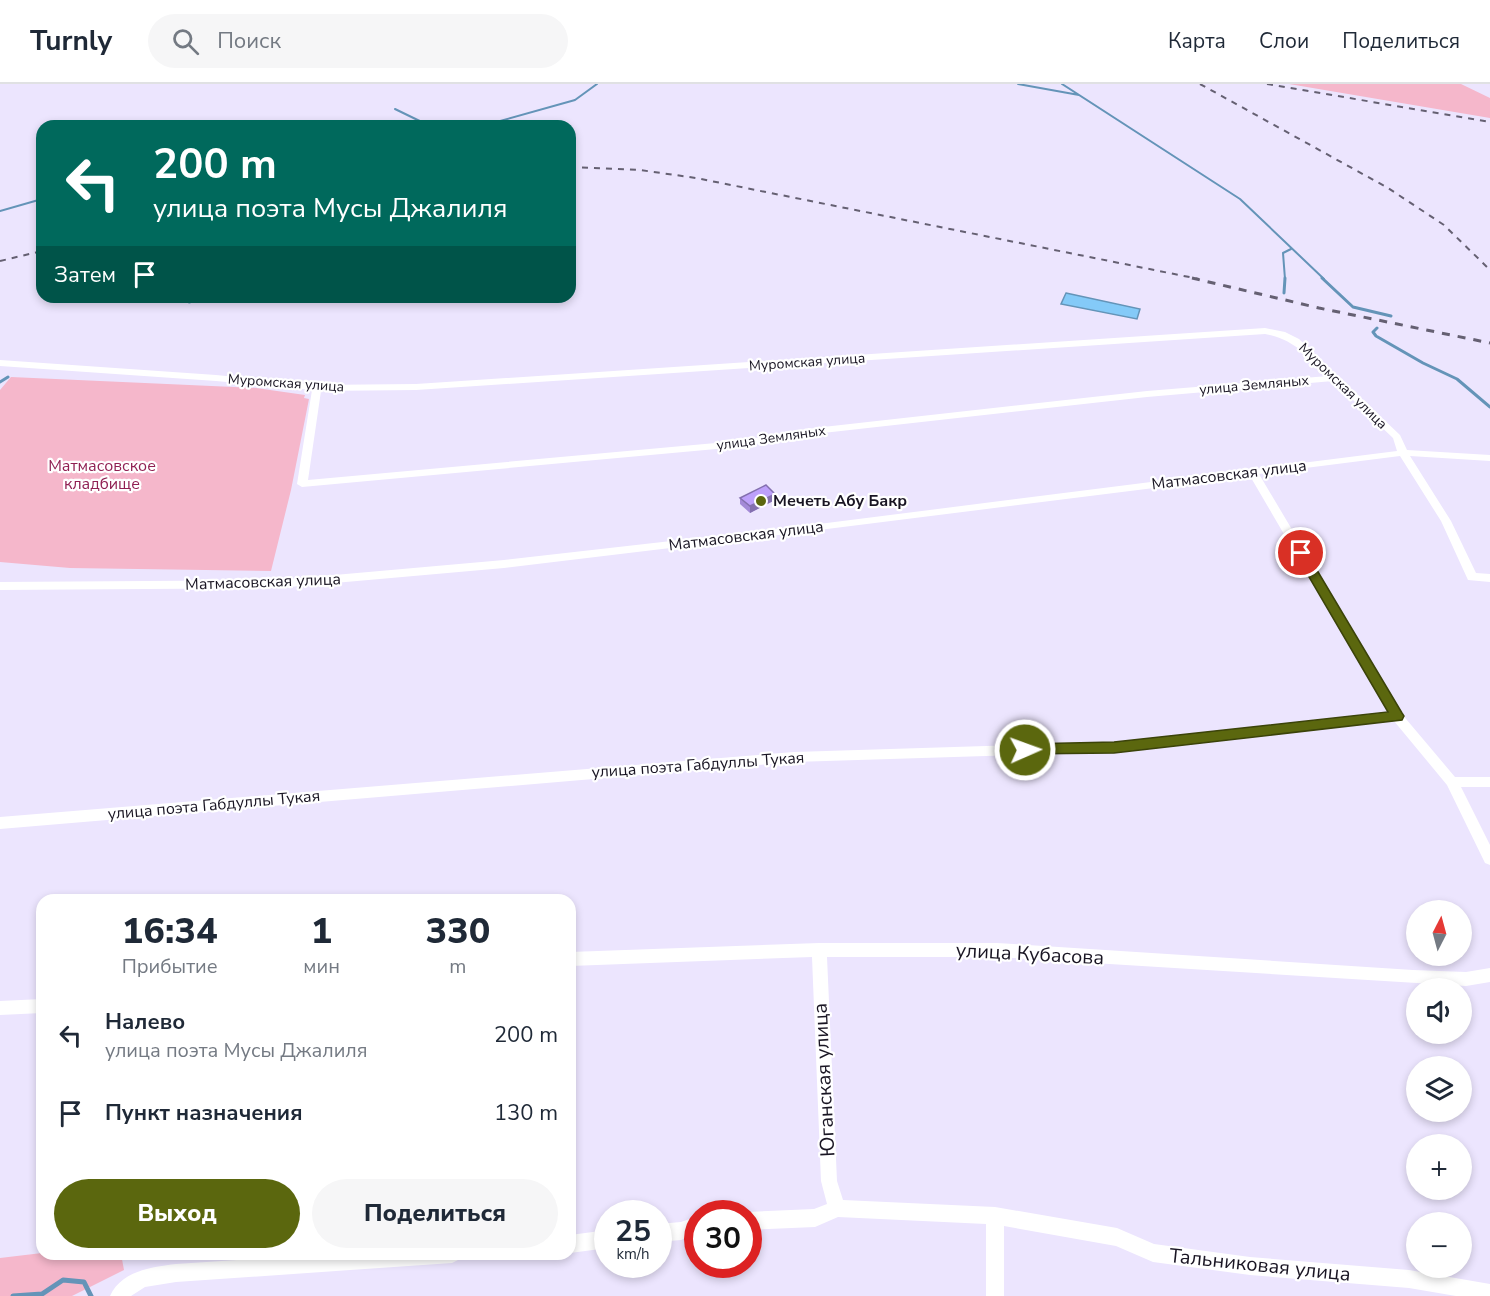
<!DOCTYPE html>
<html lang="ru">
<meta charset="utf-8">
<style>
:root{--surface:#fff;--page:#f6f6f7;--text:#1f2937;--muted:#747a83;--line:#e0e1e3;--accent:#5b670e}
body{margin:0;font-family:"Nunito Sans",sans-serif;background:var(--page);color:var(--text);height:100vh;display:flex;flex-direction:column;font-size:22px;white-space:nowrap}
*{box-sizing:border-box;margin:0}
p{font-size:20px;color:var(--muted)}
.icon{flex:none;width:33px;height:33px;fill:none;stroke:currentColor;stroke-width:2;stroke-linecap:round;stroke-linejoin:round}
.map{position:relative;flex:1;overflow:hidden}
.side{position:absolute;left:36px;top:810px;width:540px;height:366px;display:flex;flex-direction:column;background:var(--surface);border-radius:18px;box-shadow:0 3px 9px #0003}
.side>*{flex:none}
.banner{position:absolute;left:36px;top:36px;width:540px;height:183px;border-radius:18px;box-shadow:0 3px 9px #0003;background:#00695c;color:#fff;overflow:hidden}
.needle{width:39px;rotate:6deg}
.controls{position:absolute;left:1406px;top:816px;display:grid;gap:12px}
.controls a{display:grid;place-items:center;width:66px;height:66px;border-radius:50%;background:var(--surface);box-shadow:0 3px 9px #0003;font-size:30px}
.speed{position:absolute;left:594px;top:1116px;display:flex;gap:12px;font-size:30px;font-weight:700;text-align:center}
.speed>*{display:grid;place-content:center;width:78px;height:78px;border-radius:50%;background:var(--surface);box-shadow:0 3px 9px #0003;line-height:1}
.speed small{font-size:15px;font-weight:400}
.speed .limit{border:9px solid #d22;background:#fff;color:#111}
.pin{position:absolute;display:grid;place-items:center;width:51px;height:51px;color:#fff;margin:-26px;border:3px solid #fff;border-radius:50%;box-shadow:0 2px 6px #0007}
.me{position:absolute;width:66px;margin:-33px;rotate:88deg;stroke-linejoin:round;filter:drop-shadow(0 0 4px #0008)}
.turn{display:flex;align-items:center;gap:21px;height:126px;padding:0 18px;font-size:27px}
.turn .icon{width:78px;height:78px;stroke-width:2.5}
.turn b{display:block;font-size:42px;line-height:51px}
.then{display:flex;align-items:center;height:57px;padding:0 18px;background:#0003;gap:12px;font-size:22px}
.eta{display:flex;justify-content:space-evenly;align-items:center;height:102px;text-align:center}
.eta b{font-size:36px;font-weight:800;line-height:42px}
.primary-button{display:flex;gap:12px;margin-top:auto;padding:12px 18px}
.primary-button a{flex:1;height:69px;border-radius:36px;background:var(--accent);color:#fff;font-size:24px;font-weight:800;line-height:69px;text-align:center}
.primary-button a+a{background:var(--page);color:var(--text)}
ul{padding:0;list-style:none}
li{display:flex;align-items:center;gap:18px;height:78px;padding:0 18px}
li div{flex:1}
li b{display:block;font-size:22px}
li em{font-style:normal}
header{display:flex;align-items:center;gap:36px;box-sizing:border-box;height:84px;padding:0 30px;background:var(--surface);border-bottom:2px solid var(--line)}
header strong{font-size:28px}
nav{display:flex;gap:33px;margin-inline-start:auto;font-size:21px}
.search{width:420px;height:54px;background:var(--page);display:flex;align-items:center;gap:15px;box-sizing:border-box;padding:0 21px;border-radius:33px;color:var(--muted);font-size:22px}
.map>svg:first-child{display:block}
</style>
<header>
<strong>Turnly</strong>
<div class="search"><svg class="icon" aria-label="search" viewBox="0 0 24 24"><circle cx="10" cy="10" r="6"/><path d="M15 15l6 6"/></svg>Поиск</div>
<nav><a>Карта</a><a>Слои</a><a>Поделиться</a></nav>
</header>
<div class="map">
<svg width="1490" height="1212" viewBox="0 0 1490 1212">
<rect width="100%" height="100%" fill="#ece5fe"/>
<path fill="#f5b7cb" d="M1289,0H1461L1490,14V34Z
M11,293L256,304L305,311L304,314L309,315L291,406L271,487L70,484L0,478V306Z
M42,1169L121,1170L124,1186L72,1212H0V1174Z"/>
<path fill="#84caf8" stroke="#6494b8" stroke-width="1.5" d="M1066,209L1140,225L1137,235L1061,220Z"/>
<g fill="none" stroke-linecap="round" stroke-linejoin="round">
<path stroke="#6494b8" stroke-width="2" d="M1018,0L1079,11
M1062,0L1240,115L1324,195
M395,25L430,42
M482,42L575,16L597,0
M0,127L42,115
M1285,195L1283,169L1291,165"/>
<path stroke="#6494b8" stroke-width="3" d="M1322,194L1353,223L1391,232
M1284,209L1285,194
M189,218L209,213
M1377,244L1373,248L1376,252L1423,279L1457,295L1490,323
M0,298L8,293"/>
<path stroke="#6494b8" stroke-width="5" d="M13,1212L42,1210L63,1196L84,1198L91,1212"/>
<path fill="#fff" fill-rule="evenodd" d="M1265,244L1285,248L1299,255L1400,351L1407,366L1490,371V377L1410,372L1451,437L1476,489L1490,490V498L1468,496L1441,437L1400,372L1259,390L1401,629L1455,693H1490V703H1461L1490,761V781L1485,779L1447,701L1394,637L1114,668L794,678L0,745V733L794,668L1114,658L1388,628L1250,392L803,448L504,484L278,504L0,506V498L278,496L504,476L803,442L1397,367L1393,354L1333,297L1147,313L814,350L738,363L302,403L297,400L312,306L216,297L0,282V276L216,291L317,301L416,300ZM1265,250C1294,255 1307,272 1328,292L1147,307L814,344L738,357L308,396L321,307L416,306Z
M819,859H997L1413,886L1466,888L1490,884V898L1466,902L997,873H827L837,1097L843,1116L995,1123L1117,1144L1154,1160L1250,1173L1409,1186L1490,1200V1212H1456L1409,1204L1250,1191L1153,1178L1116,1162L1004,1142V1212H986V1140L838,1133L815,1143L748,1146V1130H745L748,1128L814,1125L827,1120L821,1097L812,873L570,882V868Z
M42,915V929L0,931V917Z
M698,1132V1149L681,1156L658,1158V1140L681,1138Z
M608,1146V1164L570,1169V1151Z
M325,1170H461L458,1176L452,1179L176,1198L145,1203L131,1212H110C121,1187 152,1183 176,1180Z"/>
<path stroke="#656072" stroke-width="2" stroke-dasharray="6 6" stroke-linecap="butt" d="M1200,0L1388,104L1444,141L1490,186
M1267,0L1490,38
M570,83L640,86L696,94L1199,195
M0,177L42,167"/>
<path stroke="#656072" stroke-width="3" stroke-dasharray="8 8" stroke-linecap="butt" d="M1192,194L1319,224L1490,259"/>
</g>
<path fill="#a38ad7" d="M775,410V416L750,429L740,420V414Z"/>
<path fill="#8470af" d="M775,410V416L750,429V422Z"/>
<path fill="#bda0fa" stroke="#8470af" stroke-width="1.5" d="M766,401L775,410L750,422L740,414Z"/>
<path fill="#5b670e" stroke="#3b4309" stroke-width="1.5" d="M1301,465L1305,466L1402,629L1404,632L1402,636L1114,669L1020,670L1017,666L1020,662L1025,660L1114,658L1388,628L1295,469Z"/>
<circle fill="#5b670e" stroke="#fff" stroke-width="2" cx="761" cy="417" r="6"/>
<g text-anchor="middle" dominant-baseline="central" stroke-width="4.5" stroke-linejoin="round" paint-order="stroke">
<g font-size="14" fill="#191523" stroke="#fff">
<text transform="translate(807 278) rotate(-4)">Муромская улица</text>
<text transform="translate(286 299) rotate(4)">Муромская улица</text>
<text transform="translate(1254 301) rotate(-5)">улица Земляных</text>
<text transform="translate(1343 302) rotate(44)">Муромская улица</text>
<text transform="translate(771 354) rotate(-8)">улица Земляных</text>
</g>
<g font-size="16" fill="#902053" stroke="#fff">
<text x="102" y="382">Матмасовское<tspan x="102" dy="18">кладбище</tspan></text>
</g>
<g font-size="16" fill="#191523" stroke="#fff">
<text transform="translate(1229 391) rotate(-7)">Матмасовская улица</text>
<text transform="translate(746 452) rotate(-7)">Матмасовская улица</text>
<text transform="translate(263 498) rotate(-2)">Матмасовская улица</text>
<text transform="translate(698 681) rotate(-4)">улица поэта Габдуллы Тукая</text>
<text transform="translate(214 721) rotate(-5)">улица поэта Габдуллы Тукая</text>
</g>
<g font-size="16" font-weight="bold" fill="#191523" stroke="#fff" text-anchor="start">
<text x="773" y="417">Мечеть Абу Бакр</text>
</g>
<g font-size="20" fill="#191523" stroke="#fff">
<text transform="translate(1030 870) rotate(3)">улица Кубасова</text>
<text transform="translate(824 996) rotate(-93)">Юганская улица</text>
<text transform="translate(1260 1181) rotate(6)">Тальниковая улица</text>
</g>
</g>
</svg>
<div class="controls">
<a><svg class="needle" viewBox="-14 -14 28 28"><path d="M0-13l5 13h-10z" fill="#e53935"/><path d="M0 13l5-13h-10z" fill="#747a83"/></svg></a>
<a><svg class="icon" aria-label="sound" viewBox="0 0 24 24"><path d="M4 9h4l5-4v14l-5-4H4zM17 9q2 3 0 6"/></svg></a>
<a><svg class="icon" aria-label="layers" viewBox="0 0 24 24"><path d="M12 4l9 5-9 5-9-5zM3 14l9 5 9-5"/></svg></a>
<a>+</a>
<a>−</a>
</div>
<div class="speed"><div>25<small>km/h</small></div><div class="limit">30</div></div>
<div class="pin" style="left:1301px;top:469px;background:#d93025"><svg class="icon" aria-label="arrive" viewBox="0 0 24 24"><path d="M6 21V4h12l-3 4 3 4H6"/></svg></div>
<svg class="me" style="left:1025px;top:666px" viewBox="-20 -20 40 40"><circle r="17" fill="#5b670e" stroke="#fff" stroke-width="3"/><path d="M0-11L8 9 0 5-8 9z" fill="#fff"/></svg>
<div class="banner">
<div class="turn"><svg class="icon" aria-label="left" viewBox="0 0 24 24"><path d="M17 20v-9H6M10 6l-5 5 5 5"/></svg><div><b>200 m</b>улица поэта Мусы Джалиля</div></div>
<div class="then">Затем<svg class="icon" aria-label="arrive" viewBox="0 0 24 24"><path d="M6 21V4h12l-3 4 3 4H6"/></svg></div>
</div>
<section class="side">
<div class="eta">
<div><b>16:34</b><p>Прибытие</p></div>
<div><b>1</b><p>мин</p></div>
<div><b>330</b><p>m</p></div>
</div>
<ul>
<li><svg class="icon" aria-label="left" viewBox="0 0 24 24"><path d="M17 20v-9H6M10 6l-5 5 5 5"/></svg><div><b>Налево</b><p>улица поэта Мусы Джалиля</p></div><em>200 m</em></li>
<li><svg class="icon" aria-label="arrive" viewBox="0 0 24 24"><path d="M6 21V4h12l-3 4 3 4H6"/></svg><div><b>Пункт назначения</b></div><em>130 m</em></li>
</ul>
<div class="primary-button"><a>Выход</a><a>Поделиться</a></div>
</section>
</div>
